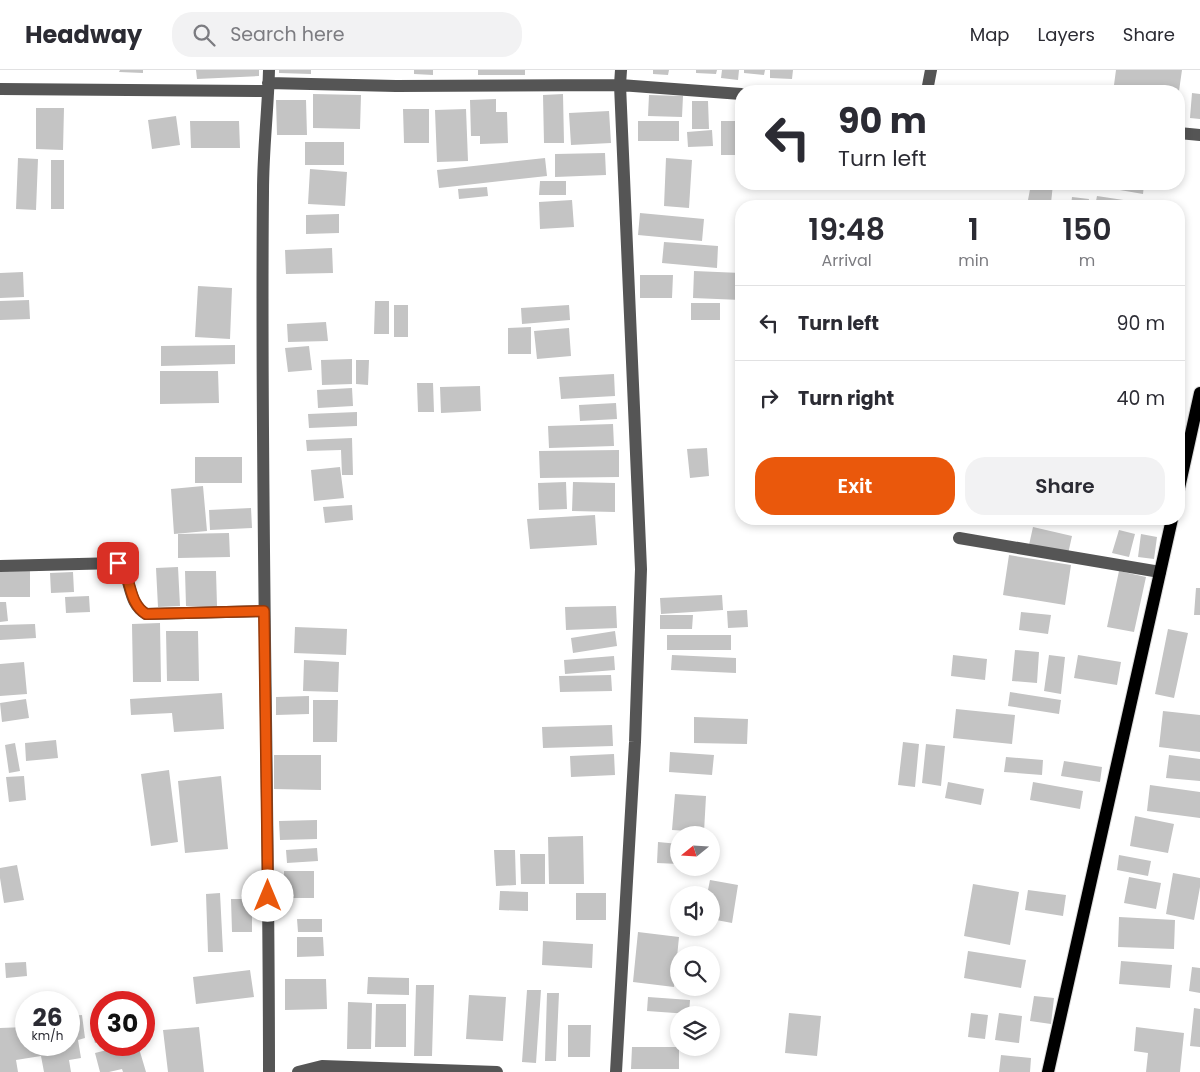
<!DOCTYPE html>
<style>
:root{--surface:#fff;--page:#f2f2f3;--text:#2b2b33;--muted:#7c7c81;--line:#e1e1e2;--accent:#ea580c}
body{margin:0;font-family:Poppins,sans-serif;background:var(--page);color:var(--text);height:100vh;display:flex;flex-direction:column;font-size:19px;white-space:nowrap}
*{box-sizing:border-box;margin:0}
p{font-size:16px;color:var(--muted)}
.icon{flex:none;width:28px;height:28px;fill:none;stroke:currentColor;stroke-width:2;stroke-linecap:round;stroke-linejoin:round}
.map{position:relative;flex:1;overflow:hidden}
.sheet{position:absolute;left:735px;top:130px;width:450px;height:325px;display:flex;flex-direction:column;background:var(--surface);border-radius:20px;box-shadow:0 2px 8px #0003}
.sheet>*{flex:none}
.top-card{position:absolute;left:735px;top:15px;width:450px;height:105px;border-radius:20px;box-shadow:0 2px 8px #0003;background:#fff;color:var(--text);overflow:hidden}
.needle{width:32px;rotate:252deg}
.fabs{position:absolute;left:670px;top:756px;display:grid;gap:10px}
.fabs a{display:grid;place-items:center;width:50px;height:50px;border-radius:50%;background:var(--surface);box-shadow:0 2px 8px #0003;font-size:25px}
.speed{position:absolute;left:15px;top:921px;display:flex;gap:10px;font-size:25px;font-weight:700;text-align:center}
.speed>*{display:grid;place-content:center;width:65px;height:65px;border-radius:50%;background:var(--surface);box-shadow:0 2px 8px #0003;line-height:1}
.speed small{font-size:12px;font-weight:400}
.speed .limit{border:8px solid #d22;background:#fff;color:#111}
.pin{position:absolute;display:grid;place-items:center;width:42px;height:42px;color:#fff;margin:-21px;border-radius:10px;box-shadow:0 2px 8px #0006}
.me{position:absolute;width:55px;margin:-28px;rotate:0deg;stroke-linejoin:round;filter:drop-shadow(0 0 4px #0008)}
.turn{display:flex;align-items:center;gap:18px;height:105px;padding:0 20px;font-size:22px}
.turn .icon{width:65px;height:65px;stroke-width:2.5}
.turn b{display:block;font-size:35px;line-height:42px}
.eta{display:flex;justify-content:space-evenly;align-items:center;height:85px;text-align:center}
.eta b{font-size:30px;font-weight:600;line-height:35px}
.primary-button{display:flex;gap:10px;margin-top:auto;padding:10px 20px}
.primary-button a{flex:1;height:58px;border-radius:20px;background:var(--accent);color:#fff;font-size:20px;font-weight:600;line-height:58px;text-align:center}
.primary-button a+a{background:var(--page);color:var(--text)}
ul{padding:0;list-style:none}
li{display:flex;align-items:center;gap:15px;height:75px;padding:0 20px;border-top:1px solid var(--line)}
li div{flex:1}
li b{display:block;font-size:19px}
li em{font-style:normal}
header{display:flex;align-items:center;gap:30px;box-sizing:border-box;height:70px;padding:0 25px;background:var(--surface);border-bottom:1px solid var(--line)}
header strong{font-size:24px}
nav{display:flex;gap:28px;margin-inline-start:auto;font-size:18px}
.search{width:350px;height:45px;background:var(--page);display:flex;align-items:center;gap:12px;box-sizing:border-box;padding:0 18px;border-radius:20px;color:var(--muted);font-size:19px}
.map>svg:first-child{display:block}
</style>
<header>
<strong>Headway</strong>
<div class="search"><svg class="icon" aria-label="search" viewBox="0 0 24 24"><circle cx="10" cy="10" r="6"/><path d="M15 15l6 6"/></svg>Search here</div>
<nav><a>Map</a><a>Layers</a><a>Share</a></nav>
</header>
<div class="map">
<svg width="1200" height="1002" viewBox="0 0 1200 1002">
<rect width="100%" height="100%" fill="#fff"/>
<path fill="#c4c4c4" d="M120,0H143V3L119,2Z
M196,0H259V6L197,9Z
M279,0H311V4L279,3Z
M414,0H433V5L414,4Z
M478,0H525V5H478Z
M653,0H669L668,5L653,4Z
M696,0H717L716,4L696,3Z
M722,0H739L738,10L721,8Z
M744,0H765L764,5L744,3Z
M770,0H793L792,9L770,8Z
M1116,0H1182L1179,21H1162L1114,15Z
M1192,23L1200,24V49L1190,48Z
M313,24L361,25L360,59L313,58Z
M563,24L564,73H544L543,25Z
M649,25L683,26L682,47L648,46Z
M496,29V42H507L508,73L480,74V66H471L470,30Z
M276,30H306L307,65H277Z
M692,31H708L709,59H692Z
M36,38H64L63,80L36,79Z
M403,39H429V73H404Z
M466,39L468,91L437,92L435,40Z
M609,41L611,73L571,75L569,43Z
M176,46L180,75L152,79L148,50Z
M190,51H239L240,78H191Z
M638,51H679V71H638Z
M721,51H741V85H721Z
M712,60L713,76L688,77L687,62Z
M305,72H344V95H305Z
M605,83L606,105L555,107V84Z
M18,88L38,89L36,140L16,139Z
M545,88L547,106L439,118L437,100Z
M666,88L692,90L689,138L664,136Z
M51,90H64V139H51Z
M310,99L347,102L345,136L308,134Z
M540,111H566V125H539Z
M1031,114H1053L1051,133L1028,130Z
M1085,114H1144L1143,124Z
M487,117L488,126L459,129L458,119Z
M1097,126L1150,134L1149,136H1095Z
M1072,127L1089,129L1088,136H1071Z
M572,130L574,157L540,159L539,132Z
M640,143L704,149L702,171L638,165Z
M339,144V163L306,164V145Z
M664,172L718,176L717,198L662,193Z
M332,178L333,203L286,204L285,180Z
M694,201L741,203V230L693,228Z
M23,202L24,227L0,228V203Z
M640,205H673L672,228H640Z
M198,216L232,218L230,269L195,267Z
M29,230L30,249L0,250V231Z
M375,231H389V264H374Z
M691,233H720V250H691Z
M394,235H408V267H394Z
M569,235L570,250L522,254L521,238Z
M326,252L328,271L288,272L287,254Z
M531,257V284H508V258Z
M569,258L571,286L537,289L534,261Z
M235,275V294L161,296V276Z
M309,276L312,300L288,302L285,278Z
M352,289V314L322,315L321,290Z
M356,290H369L368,315L356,314Z
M160,301H218L219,333L160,334Z
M614,304L615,326L561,329L559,307Z
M417,313H433L434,342H418Z
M480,316L481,341L441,343L440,317Z
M352,318L353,336L318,338L317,320Z
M616,333L617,349L580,351L579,335Z
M357,342V356L309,358L308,344Z
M613,354L614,376L549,378L548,356Z
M352,368L353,405H342L341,380L307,381L306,370Z
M707,378L709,406L690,408L687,379Z
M619,380V407L540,408L539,381Z
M195,387H242V413H195Z
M340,397L344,428L314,431L311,400Z
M566,412L567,439L539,440L538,413Z
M573,412L615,413V442L572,441Z
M203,416L207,461L174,464L171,419Z
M352,435L353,450L325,453L323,437Z
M251,438L252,458L210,460L209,440Z
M595,445L597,475L530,479L527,449Z
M1033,457L1072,466L1068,484L1029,475Z
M1119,460L1135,464L1129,487L1112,483Z
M229,463L230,487L178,488V464Z
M1141,464L1157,467L1154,489L1138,487Z
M1009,485L1071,495L1065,535L1003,525Z
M178,497L180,536L158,537L156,498Z
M30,499V527H0V500Z
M185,501H216L217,536H186Z
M1119,501L1146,507L1134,562L1107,557Z
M73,502L74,522L51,523L50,503Z
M1196,518H1200V545H1194Z
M722,525L723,540L661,544L660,528Z
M89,526L90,542L66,543L65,527Z
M0,532H6L8,551L0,552Z
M616,536L617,558L566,560L565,537Z
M747,540L748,557L728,558L727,541Z
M1021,542L1051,545L1048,564L1019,560Z
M660,545H693L692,559H660Z
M160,553L161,612H133L132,554Z
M35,554L36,568L0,570V555Z
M295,557L347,559L346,585L294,583Z
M1168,559L1188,563L1174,628L1155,624Z
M166,561H198L199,611H167Z
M615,561L617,576L573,583L571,568Z
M667,565H731V580H667Z
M1015,580L1039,582L1037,613L1012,611Z
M672,585L736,588V603L671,600Z
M953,585L987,589L985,610L951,606Z
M1049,585L1065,587L1061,624L1044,621Z
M1078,585L1121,592L1117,615L1074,608Z
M614,586L615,600L565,604L564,590Z
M304,590L339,592L338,622L303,621Z
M24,592L27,624L0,626V594Z
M611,605L612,621L560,622L559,606Z
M1010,622L1061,630L1059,644L1008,636Z
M222,623L224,659L174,662L172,643L131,645L130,629Z
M309,626V644L276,645V627Z
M26,629L29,648L2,652L0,633Z
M313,630H338L337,672H313Z
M956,639L1015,645L1012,674L953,668Z
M1163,641L1200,645V682L1159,677Z
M694,647L748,649L747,674L694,673Z
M612,655L613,676L543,678L542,657Z
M56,670L58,688L26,691L25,673Z
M903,672L919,674L915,717L898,715Z
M15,673L20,701L9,703L5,675Z
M926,674L945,676L941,716L922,713Z
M670,682L714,685L712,705L669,702Z
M614,684L615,705L571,707L570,686Z
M274,685H321V720L274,719Z
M1169,685L1200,689V711L1166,708Z
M1006,687L1043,690L1042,705L1004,702Z
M1064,691L1102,697L1100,712L1061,706Z
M169,700L178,772L151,776L141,704Z
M24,706L26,730L9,732L6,707Z
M221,706L228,779L185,783L178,711Z
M948,712L984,719L981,735L945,728Z
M1033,712L1083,721L1080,739L1030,730Z
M1150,715L1200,722V748L1147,741Z
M675,724L706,726L704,762L672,760Z
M1135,746L1174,754L1168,783L1130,776Z
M317,750V769L280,770L279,751Z
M583,766L584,814H549L548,767Z
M658,772L679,774V794L657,793Z
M317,778L318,791L287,793L286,780Z
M494,780H515L516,815L496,816Z
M520,784H545V814H521Z
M1119,785L1151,791L1148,806L1117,800Z
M17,795L24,830L4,833L0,808V798Z
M284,801H314V828H284Z
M1173,803L1200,808V817L1194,850L1166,844Z
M1129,807L1161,813L1156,839L1124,833Z
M710,810L738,815L732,853L711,849V825H707Z
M973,814L1019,822L1010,875L964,866Z
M1028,820L1066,825L1063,846L1025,840Z
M500,821L528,822V841L499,840Z
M220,823L223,882H208L206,824Z
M576,823H606V850H576Z
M231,829H252V862H232Z
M1119,847L1175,850L1174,879L1118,877Z
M297,849H322V862H298Z
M638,862L679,867L674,917L633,912Z
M297,867H323L324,886L297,887Z
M543,871L593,874L592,898L542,895Z
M968,881L1026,890L1021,918L964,908Z
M1121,891L1172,895L1170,918L1119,914Z
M26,892L27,906L6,908L5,893Z
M1192,897L1200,898V923L1189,921Z
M250,900L254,927L196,934L193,907Z
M368,907L409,908V925L367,924Z
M285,909H326L327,939L285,940Z
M416,915H434L432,986H414Z
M527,920H541L536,993L522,992Z
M547,923H559L556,991H545Z
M469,925L506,927L503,971L466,969Z
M1034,926L1054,928L1051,954L1030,951Z
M648,927L690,930L689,944L647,941Z
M348,932L372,933L371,979H347Z
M376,934H406V977H375Z
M1194,938L1200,939V977L1190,976Z
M789,943L821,946L817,986L785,983Z
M971,943L988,945L985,969L968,967Z
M999,943L1022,946L1019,973L995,970Z
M82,945L85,968L78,970L81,988L69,990L71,1002H44L41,986L16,990L18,1002H0V958L26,957V975H69V946Z
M568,955H591L590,987H568Z
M101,956V971L95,973L92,959Z
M199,957L204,1002H168L163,960Z
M1136,957L1184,963L1180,1002H1146L1148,983L1134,981Z
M127,975H138L146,1002H123L122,999L109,1002H100L95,983Z
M632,977H679V999H631Z
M1001,985L1031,988L1030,1002H999Z"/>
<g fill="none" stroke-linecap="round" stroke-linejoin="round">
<g stroke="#dbdbdb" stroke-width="14">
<path id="major" d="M1179,418L1200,323
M1048,1002L1172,449"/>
</g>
<path stroke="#555" stroke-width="12" d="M269,0C268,40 263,80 263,121C260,415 269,708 269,1002
M268,13L396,16L620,15L741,24
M0,19L268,21
M927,21L931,0
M1179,63L1200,65
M959,468L1160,502
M0,496L118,493C133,508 126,532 146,544L264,541
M298,1002L322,996L497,1002
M616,1002L635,672L641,499L620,15L621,0"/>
<use href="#major" stroke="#000" stroke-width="12"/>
</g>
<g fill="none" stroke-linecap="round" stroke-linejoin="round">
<g stroke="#983908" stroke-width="12">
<path id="route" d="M118,493C133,507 127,532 146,544L264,541L268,826"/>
</g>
<use href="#route" stroke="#ea580c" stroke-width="9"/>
</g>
</svg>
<div class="fabs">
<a><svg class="needle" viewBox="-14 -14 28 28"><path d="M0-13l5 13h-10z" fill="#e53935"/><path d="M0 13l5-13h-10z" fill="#7c7c81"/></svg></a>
<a><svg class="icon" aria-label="sound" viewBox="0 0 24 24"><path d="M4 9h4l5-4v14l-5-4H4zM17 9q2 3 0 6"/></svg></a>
<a><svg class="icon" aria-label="search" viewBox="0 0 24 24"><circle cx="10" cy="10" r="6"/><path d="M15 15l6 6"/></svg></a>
<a><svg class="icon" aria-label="layers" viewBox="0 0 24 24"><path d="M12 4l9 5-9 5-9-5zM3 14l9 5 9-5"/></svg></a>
</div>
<div class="speed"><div>26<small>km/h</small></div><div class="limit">30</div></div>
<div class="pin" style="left:118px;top:493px;background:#d93025"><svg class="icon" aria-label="arrive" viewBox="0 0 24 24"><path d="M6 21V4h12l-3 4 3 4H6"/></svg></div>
<svg class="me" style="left:268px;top:826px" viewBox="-20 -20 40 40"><circle r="19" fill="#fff"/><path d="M0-13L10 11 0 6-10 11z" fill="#ea580c"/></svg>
<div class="top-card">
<div class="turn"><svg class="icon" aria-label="left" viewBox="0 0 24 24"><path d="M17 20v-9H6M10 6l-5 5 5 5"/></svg><div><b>90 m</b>Turn left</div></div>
</div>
<section class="sheet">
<div class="eta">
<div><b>19:48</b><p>Arrival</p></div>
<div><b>1</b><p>min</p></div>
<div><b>150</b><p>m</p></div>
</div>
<ul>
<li><svg class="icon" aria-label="left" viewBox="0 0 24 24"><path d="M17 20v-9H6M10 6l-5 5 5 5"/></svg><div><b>Turn left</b></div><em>90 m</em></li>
<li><svg class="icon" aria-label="right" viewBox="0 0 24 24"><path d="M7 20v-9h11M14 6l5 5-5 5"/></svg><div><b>Turn right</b></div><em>40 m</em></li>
</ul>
<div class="primary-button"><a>Exit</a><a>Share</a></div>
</section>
</div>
